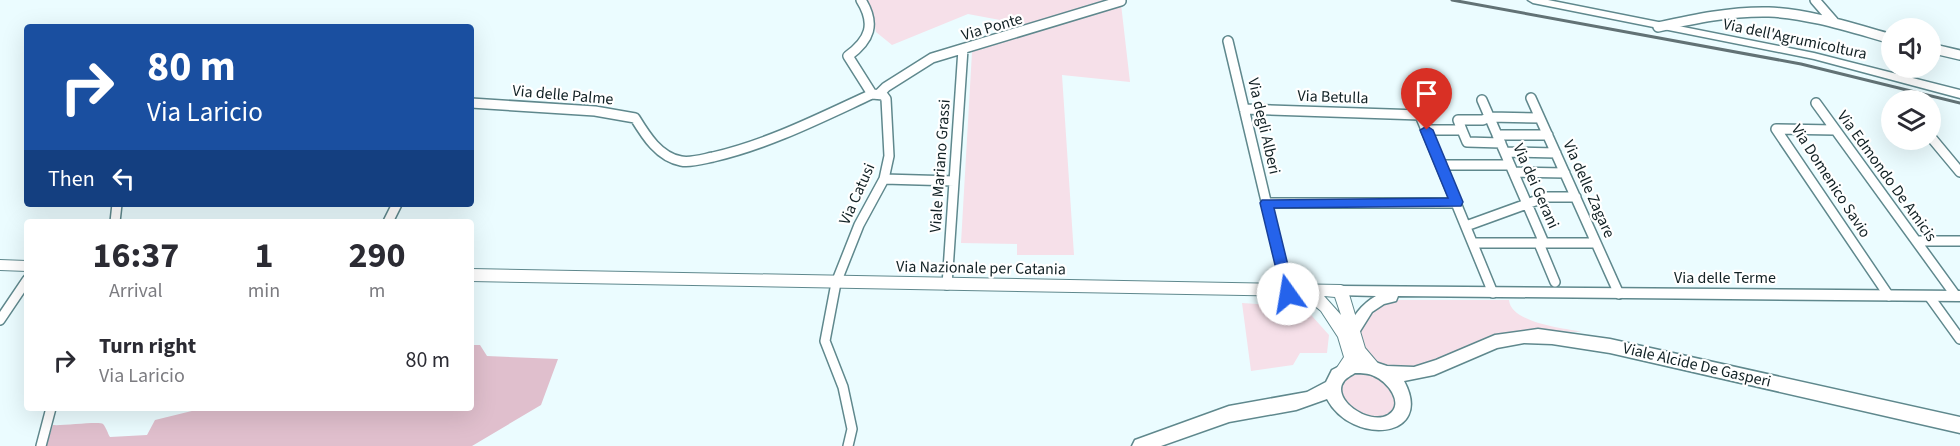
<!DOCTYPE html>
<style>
:root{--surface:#fff;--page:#f7f7f7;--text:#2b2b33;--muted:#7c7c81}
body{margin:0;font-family:"Source Sans 3",sans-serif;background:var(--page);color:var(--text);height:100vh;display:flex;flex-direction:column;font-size:22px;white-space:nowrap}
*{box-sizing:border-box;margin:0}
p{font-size:20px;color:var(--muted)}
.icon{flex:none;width:33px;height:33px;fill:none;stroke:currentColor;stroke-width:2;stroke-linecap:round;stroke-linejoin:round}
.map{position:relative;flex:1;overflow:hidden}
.sheet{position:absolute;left:24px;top:219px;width:450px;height:192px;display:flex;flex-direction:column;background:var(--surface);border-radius:6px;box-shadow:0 6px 24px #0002}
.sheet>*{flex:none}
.top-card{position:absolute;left:24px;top:24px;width:450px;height:183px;border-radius:6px;box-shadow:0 6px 24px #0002;background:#1a4fa0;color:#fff;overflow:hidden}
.fabs{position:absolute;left:1881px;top:18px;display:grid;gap:12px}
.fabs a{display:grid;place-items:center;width:60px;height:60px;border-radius:50%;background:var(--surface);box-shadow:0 6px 24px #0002;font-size:30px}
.pin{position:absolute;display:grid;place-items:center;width:51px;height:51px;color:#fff;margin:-62px -26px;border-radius:50% 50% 50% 0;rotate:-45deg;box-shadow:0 0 6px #0007}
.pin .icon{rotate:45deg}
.me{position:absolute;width:66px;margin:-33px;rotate:347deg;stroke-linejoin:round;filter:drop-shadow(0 0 4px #0008)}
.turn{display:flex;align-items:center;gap:21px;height:126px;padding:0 24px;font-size:27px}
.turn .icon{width:78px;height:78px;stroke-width:2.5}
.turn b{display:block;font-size:42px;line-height:51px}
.then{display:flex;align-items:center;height:57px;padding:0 24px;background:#0003;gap:12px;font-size:22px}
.eta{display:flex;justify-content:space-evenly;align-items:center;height:102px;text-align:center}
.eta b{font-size:36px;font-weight:700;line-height:42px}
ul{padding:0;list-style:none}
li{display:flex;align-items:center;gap:18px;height:78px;padding:0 24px}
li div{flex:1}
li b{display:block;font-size:22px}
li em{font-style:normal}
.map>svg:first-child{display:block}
</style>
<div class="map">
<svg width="1960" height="446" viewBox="0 0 1960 446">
<rect width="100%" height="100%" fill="#ebfcff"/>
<path fill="#f6e0e9" d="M864,0H1115L1008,33L1004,29L996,30L1000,20L968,14L892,45L876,32L873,17Z
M1121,4L1130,82L1062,75L1074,255H1017V244L961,243L972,52Z
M1398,300H1509C1511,323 1563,328 1582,332L1517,331L1469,346L1407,372L1381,366L1371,359L1363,348L1359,331C1368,313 1377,303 1398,300Z
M1242,303L1304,307L1329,335L1327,353H1300L1293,365L1251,371Z
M1354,372C1379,374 1388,378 1398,402L1392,415L1376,421L1343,405L1340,381Z"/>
<path fill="#e0bfcd" d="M471,345H480L487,356L558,359L541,405L472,446H46L53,425C62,426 100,421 103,424C106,427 108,434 110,437L147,435L155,420L204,408H471Z"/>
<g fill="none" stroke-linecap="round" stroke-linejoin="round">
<g stroke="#5f888d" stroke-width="12">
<path id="minor" d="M861,0C876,24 870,40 848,56L872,94
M1815,0L1835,23
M1658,27C1694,19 1731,11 1769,12C1811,14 1852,28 1892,39
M1228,41L1288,294
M1930,48L1960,55
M879,94L886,87L932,58L1121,1
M1531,98L1619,294
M1482,100L1544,243L1540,246L1555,282
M471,103L595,111L635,118C646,136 659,157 681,161C691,163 703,159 713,157C769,144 820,118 872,94L883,95L886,99L889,156L884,179L859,225L836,283L825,341L843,387L852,429L848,446
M1415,103L1493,293
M1816,103L1956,296
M1244,109L1420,115
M1427,130H1462L1458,120H1483L1489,117L1540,118
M1462,130L1467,142L1501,143
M1835,130L1776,129L1889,296
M1497,135H1548
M1930,136L1960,172
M1505,152L1556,153
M1441,165H1510
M1514,172L1565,173
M884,179L954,181
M1266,203H1456
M115,222L117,204
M388,222L397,204
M1466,226L1546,197H1576
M1916,241H1960
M1473,243H1596
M947,285L963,49
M1929,296L1960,339
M0,320L27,280
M41,446L51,408"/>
</g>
<g stroke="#5f888d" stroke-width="3">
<path id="tertiary" d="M1528,0H1548L1814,53L1960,90V98L1814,59L1533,3Z
M1341,286L1960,291V301L1398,296L1396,301L1384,304L1372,312L1357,336L1352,337L1347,336L1345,332C1353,317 1361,304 1376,296L1337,295L1335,291L1337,287Z"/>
</g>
<g stroke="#5f888d" stroke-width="2">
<path id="secondary" d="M0,260L27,261V271L0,270Z
M471,269L1341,285L1346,287L1348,291L1365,348L1382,368L1379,372C1369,376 1364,368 1358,361C1354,370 1349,377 1339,373L1336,369L1344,357L1338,337L1321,311L1310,302L1295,299L1293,296L471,281ZM1324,296L1335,297L1341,315Z"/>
</g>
<g stroke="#5f888d" stroke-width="3">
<path id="primary" d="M1538,329L1610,339L1960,417V433L1610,353L1552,344L1524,343L1497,348L1434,375L1404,381C1435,439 1352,446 1327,399L1296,410L1229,422L1161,446H1132L1135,440L1229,406L1307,392L1326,382L1332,370L1353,359L1369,360L1387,366L1414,367L1436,360L1495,335ZM1355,373C1362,373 1368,373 1374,376C1387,381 1406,404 1388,415C1369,426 1330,399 1344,381C1346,378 1352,375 1355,373Z"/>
</g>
<use href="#minor" stroke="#fff" stroke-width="9"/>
<use href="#tertiary" fill="#fff" fill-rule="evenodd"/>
<use href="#secondary" fill="#fff" fill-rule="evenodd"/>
<use href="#primary" fill="#fff" fill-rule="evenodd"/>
<path stroke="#627275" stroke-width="3" d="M1452,0L1801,64L1960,103"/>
</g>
<path fill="#2563eb" stroke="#184099" stroke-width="1.5" d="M1427,126L1433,130L1463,202L1461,206L1274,208L1295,294L1293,298H1283L1260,203L1262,200L1448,198L1420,130Z"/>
<g text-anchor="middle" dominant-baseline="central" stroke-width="4.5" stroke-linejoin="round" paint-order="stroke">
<g font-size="16" fill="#112124" stroke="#fff">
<text transform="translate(992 27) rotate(-16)">Via Ponte</text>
<text transform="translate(1795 39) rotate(12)">Via dell'Agrumicoltura</text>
<text transform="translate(563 95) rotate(5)">Via delle Palme</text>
<text transform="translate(1333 97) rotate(2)">Via Betulla</text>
<text transform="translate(1264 126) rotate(77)">Via degli Alberi</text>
<text transform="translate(940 166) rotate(-86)">Viale Mariano Grassi</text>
<text transform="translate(1887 176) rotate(54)">Via Edmondo De Amicis</text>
<text transform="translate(1831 181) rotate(57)">Via Domenico Savio</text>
<text transform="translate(1536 186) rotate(66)">Via dei Gerani</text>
<text transform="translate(1589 189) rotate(66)">Via delle Zagare</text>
<text transform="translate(857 194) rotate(-66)">Via Catusi</text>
<text transform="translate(981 268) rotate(1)">Via Nazionale per Catania</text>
<text x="1725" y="278">Via delle Terme</text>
<text transform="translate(1697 365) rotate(13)">Viale Alcide De Gasperi</text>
</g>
</g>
</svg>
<div class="fabs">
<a><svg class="icon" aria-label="sound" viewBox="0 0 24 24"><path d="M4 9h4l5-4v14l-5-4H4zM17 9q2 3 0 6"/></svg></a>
<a><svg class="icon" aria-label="layers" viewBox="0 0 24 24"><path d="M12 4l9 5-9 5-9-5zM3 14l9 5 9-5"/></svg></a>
</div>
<div class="pin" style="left:1427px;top:130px;background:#d93025"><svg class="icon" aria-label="arrive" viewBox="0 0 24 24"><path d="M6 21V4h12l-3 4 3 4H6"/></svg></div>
<svg class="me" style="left:1288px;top:294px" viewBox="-20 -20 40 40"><circle r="19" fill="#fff"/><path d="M0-13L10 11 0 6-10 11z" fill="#2563eb"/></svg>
<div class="top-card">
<div class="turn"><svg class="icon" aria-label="right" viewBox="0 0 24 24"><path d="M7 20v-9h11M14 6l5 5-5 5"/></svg><div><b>80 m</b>Via Laricio</div></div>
<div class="then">Then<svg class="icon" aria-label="left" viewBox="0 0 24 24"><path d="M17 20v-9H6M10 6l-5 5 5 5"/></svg></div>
</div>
<section class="sheet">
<div class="eta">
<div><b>16:37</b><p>Arrival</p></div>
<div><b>1</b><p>min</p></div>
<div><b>290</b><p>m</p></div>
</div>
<ul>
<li><svg class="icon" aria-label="right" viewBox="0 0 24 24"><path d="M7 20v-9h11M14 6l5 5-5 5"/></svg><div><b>Turn right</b><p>Via Laricio</p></div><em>80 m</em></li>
</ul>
</section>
</div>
